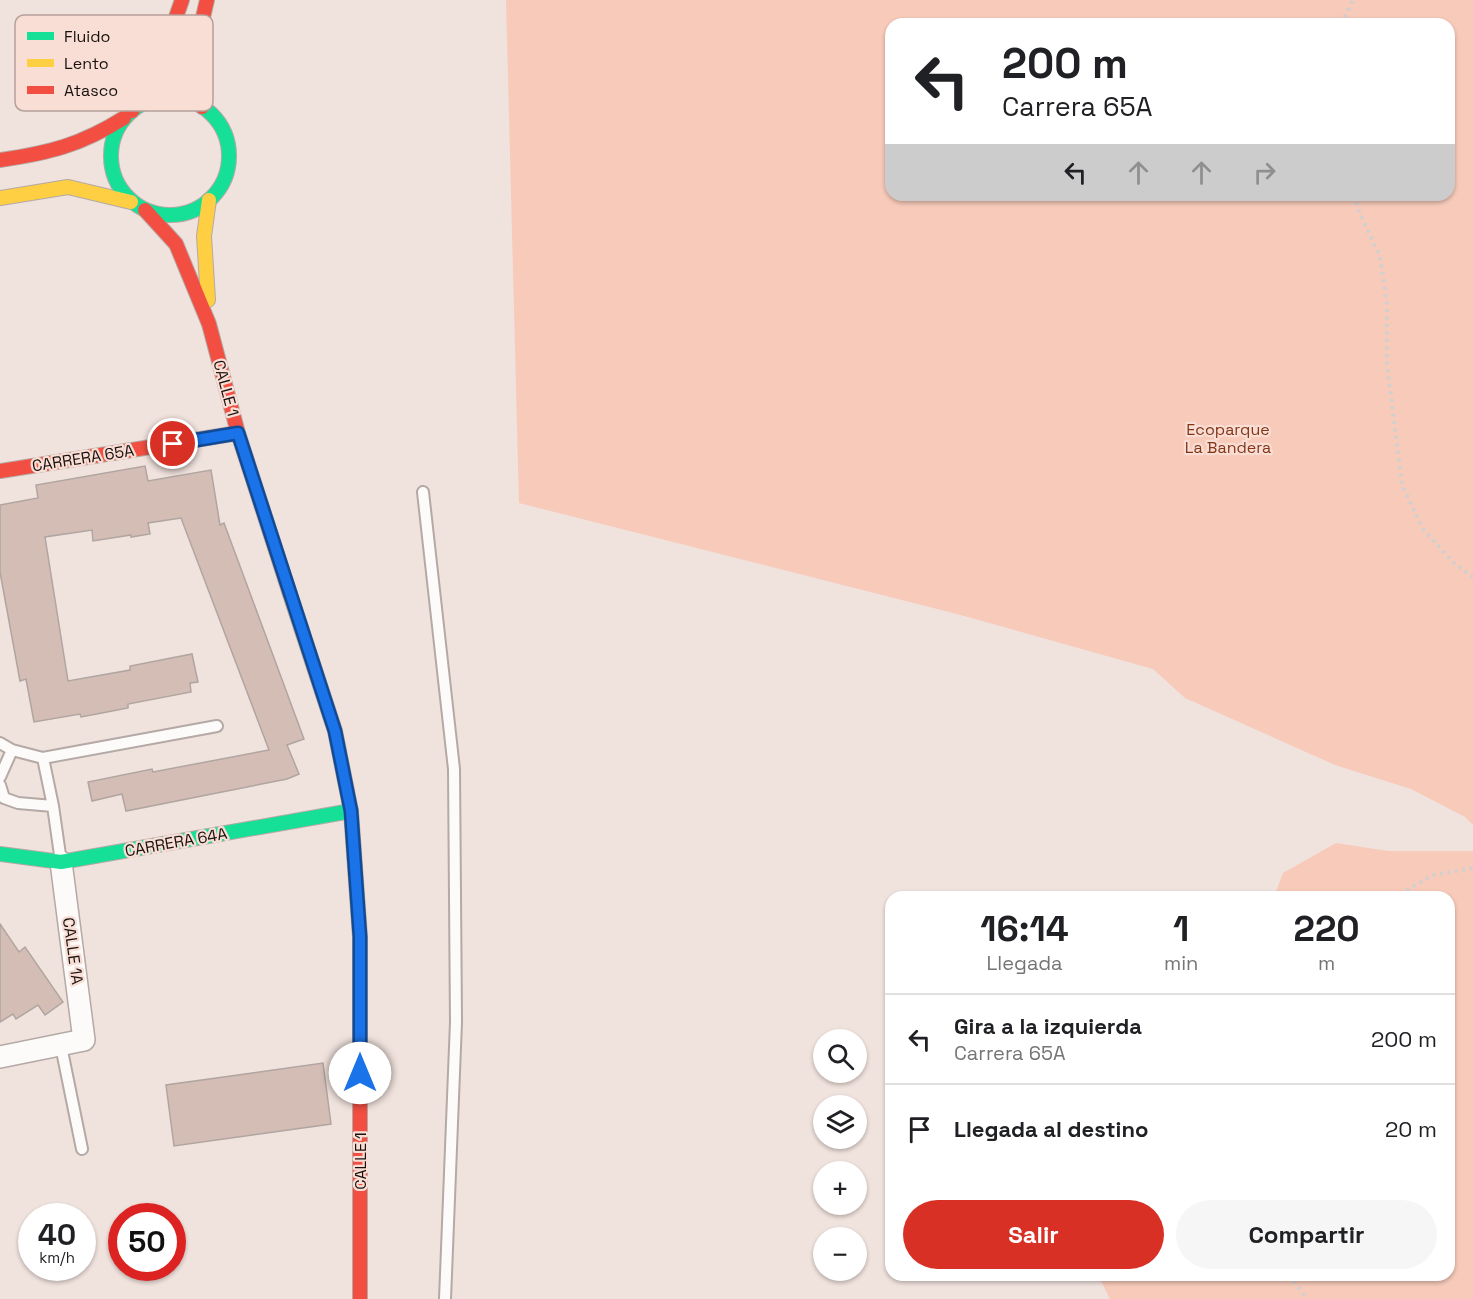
<!DOCTYPE html>
<html lang="es">
<meta charset="utf-8">
<style>
:root{--surface:#fff;--page:#f6f6f6;--text:#202124;--muted:#757577;--line:#e0e0e0;--accent:#d93025}
body{margin:0;font-family:"Space Grotesk",sans-serif;background:var(--page);color:var(--text);height:100vh;display:flex;flex-direction:column;font-size:22px;white-space:nowrap}
*{box-sizing:border-box;margin:0}
p{font-size:20px;color:var(--muted)}
.icon{flex:none;width:33px;height:33px;fill:none;stroke:currentColor;stroke-width:2;stroke-linecap:round;stroke-linejoin:round}
.map{position:relative;flex:1;overflow:hidden}
.side{position:absolute;left:885px;top:891px;width:570px;height:390px;display:flex;flex-direction:column;background:var(--surface);border-radius:18px;box-shadow:0 2px 4px #0004}
.side>*{flex:none}
.guide{position:absolute;left:885px;top:18px;width:570px;height:183px;border-radius:18px;box-shadow:0 2px 4px #0004;background:#fff;color:var(--text);overflow:hidden}
.controls{position:absolute;left:813px;top:1029px;display:grid;gap:12px}
.controls a{display:grid;place-items:center;width:54px;height:54px;border-radius:50%;background:var(--surface);box-shadow:0 2px 4px #0004;font-size:30px}
.speed{position:absolute;left:18px;top:1203px;display:flex;gap:12px;font-size:30px;font-weight:700;text-align:center}
.speed>*{display:grid;place-content:center;width:78px;height:78px;border-radius:50%;background:var(--surface);box-shadow:0 2px 4px #0004;line-height:1}
.speed small{font-size:15px;font-weight:400}
.speed .limit{border:9px solid #d22;background:#fff;color:#111}
.pin{position:absolute;display:grid;place-items:center;width:51px;height:51px;color:#fff;margin:-26px;border:3px solid #fff;border-radius:50%;box-shadow:0 2px 6px #0007}
.me{position:absolute;width:66px;margin:-33px;rotate:0deg;stroke-linejoin:round;filter:drop-shadow(0 0 4px #0008)}
.turn{display:flex;align-items:center;gap:21px;height:126px;padding:0 18px;font-size:27px}
.turn .icon{width:78px;height:78px;stroke-width:2.5}
.turn b{display:block;font-size:42px;line-height:51px}
.lanes{display:flex;align-items:center;height:57px;padding:0 18px;background:#0003;justify-content:center;gap:30px;direction:ltr}
.lanes .off{opacity:.35}
.eta{display:flex;justify-content:space-evenly;align-items:center;height:102px;text-align:center}
.eta b{font-size:36px;font-weight:700;line-height:42px}
.action{display:flex;gap:12px;margin-top:auto;padding:12px 18px}
.action a{flex:1;height:69px;border-radius:36px;background:var(--accent);color:#fff;font-size:24px;font-weight:700;line-height:69px;text-align:center}
.action a+a{background:var(--page);color:var(--text)}
ul{padding:0;list-style:none}
li{display:flex;align-items:center;gap:18px;height:90px;padding:0 18px;border-top:2px solid var(--line)}
li div{flex:1}
li b{display:block;font-size:22px}
li em{font-style:normal}
.map>svg:first-child{display:block}
</style>
<div class="map">
<svg width="1473" height="1299" viewBox="0 0 1473 1299">
<rect width="100%" height="100%" fill="#f0e2dd"/>
<path fill="#f7caba" fill-rule="evenodd" d="M506,0H1473V825L1465,817L1411,789L1335,765L1185,698L1153,669L957,614L519,503ZM891,24H1449V195H891Z
M1336,843L1388,851H1473V1299H1110L1098,1275H1449V897H1274L1283,873Z"/>
<path fill="#d4bdb5" stroke="#b0a5a1" stroke-width="1.5" d="M145,466L148,481L211,470L220,525L224,523L304,739L287,745L299,774L287,779L126,811L122,794L92,801L88,782L152,769L153,772L269,750L181,518L148,523L150,534L131,537V535L93,541L92,530L45,537L68,681L130,670V666L192,654L198,682L190,683L191,692L128,704V708L102,713L81,717L80,714L34,722L26,679L20,681L0,572V505L38,498L36,485Z
M0,924L19,952L25,947L63,1002L45,1015L38,1005L16,1019L13,1014L0,1022Z
M323,1063L331,1124L174,1146L166,1085Z"/>
<g fill="none" stroke-linecap="round" stroke-linejoin="round">
<g stroke="#b4a9a5" stroke-width="14">
<path id="lane" d="M423,492L454,769L456,1022L445,1299
M0,743L12,750L43,758L217,726
M43,758L53,806L61,862
M0,777L12,750
M0,785L4,798L18,803L53,806
M61,1046L82,1149"/>
</g>
<g stroke="#b4a9a5" stroke-width="24">
<path id="street" d="M0,1057L84,1040L61,862"/>
</g>
<g stroke="#b4a9a5" stroke-width="16">
<path id="fast" d="M111 156a59 59 0 1 1 118 0a59 59 0 1 1-118 0Z
M0,854L61,862L351,811"/>
</g>
<g stroke="#b4a9a5" stroke-width="16">
<path id="slow" d="M0,198L68,187L131,202
M208,300L204,236L209,200
M290,594L335,731L351,811L360,937V1035"/>
</g>
<g stroke="#b4a9a5" stroke-width="16">
<path id="jam" d="M202,107C193,70 198,36 207,0
M132,111L162,57L182,0
M0,160C49,153 81,145 124,118
M145,210L176,244L209,324L238,433L290,594
M0,471L238,433
M360,1035V1299"/>
</g>
<path stroke="#d3cfce" stroke-width="4" stroke-dasharray="3 4.5" stroke-linecap="butt" d="M1341,24L1353,0
M1354,195L1360,214L1380,256L1387,304V365L1402,485L1423,529L1454,563L1473,577
M1393,897L1434,875L1473,868
M1289,1275L1307,1299"/>
<use href="#lane" stroke="#fdfbfa" stroke-width="10"/>
<use href="#street" stroke="#fdfbfa" stroke-width="21"/>
<use href="#fast" stroke="#16e098" stroke-width="14"/>
<use href="#slow" stroke="#ffcf43" stroke-width="14"/>
<use href="#jam" stroke="#f24e42" stroke-width="14"/>
</g>
<g fill="none" stroke-linecap="round" stroke-linejoin="round">
<g stroke="#114b97" stroke-width="15">
<path id="route" d="M173,444L238,433L335,731L351,811L360,937V1073"/>
</g>
<use href="#route" stroke="#1a73e8" stroke-width="10"/>
</g>
<g text-anchor="middle" dominant-baseline="central" stroke-width="4.5" stroke-linejoin="round" paint-order="stroke">
<g font-size="16" fill="#19110e" stroke="#f8ded5">
<text transform="translate(226 388) rotate(75)">CALLE 1</text>
<text transform="translate(83 458) rotate(-9)">CARRERA 65A</text>
<text transform="translate(176 842) rotate(-10)">CARRERA 64A</text>
<text transform="translate(73 951) rotate(82)">CALLE 1A</text>
<text transform="translate(360 1161) rotate(-90)">CALLE 1</text>
</g>
<g font-size="16" fill="#843516" stroke="#f8ded5">
<text x="1228" y="429">Ecoparque<tspan x="1228" dy="18">La Bandera</tspan></text>
</g>
</g>
<rect x="15" y="15" width="198" height="96" rx="9" fill="#f8ded5" stroke="#b5a099" stroke-width="1.5"/>
<rect x="27" y="32" width="27" height="8" fill="#16e098"/>
<rect x="27" y="59" width="27" height="8" fill="#ffcf43"/>
<rect x="27" y="86" width="27" height="8" fill="#f24e42"/>
<g font-size="16" fill="#19110e">
<text x="64" y="42">Fluido</text>
<text x="64" y="69">Lento</text>
<text x="64" y="96">Atasco</text>
</g>
</svg>
<div class="controls">
<a><svg class="icon" aria-label="search" viewBox="0 0 24 24"><circle cx="10" cy="10" r="6"/><path d="M15 15l6 6"/></svg></a>
<a><svg class="icon" aria-label="layers" viewBox="0 0 24 24"><path d="M12 4l9 5-9 5-9-5zM3 14l9 5 9-5"/></svg></a>
<a>+</a>
<a>−</a>
</div>
<div class="speed"><div>40<small>km/h</small></div><div class="limit">50</div></div>
<div class="pin" style="left:173px;top:444px;background:#d93025"><svg class="icon" aria-label="arrive" viewBox="0 0 24 24"><path d="M6 21V4h12l-3 4 3 4H6"/></svg></div>
<svg class="me" style="left:360px;top:1073px" viewBox="-20 -20 40 40"><circle r="19" fill="#fff"/><path d="M0-13L10 11 0 6-10 11z" fill="#1a73e8"/></svg>
<div class="guide">
<div class="turn"><svg class="icon" aria-label="left" viewBox="0 0 24 24"><path d="M17 20v-9H6M10 6l-5 5 5 5"/></svg><div><b>200 m</b>Carrera 65A</div></div>
<div class="lanes"><svg class="icon" aria-label="left" viewBox="0 0 24 24"><path d="M17 20v-9H6M10 6l-5 5 5 5"/></svg><svg class="icon off" aria-label="ahead" viewBox="0 0 24 24"><path d="M12 20V5M6 11l6-6 6 6"/></svg><svg class="icon off" aria-label="ahead" viewBox="0 0 24 24"><path d="M12 20V5M6 11l6-6 6 6"/></svg><svg class="icon off" aria-label="right" viewBox="0 0 24 24"><path d="M7 20v-9h11M14 6l5 5-5 5"/></svg></div>
</div>
<section class="side">
<div class="eta">
<div><b>16:14</b><p>Llegada</p></div>
<div><b>1</b><p>min</p></div>
<div><b>220</b><p>m</p></div>
</div>
<ul>
<li><svg class="icon" aria-label="left" viewBox="0 0 24 24"><path d="M17 20v-9H6M10 6l-5 5 5 5"/></svg><div><b>Gira a la izquierda</b><p>Carrera 65A</p></div><em>200 m</em></li>
<li><svg class="icon" aria-label="arrive" viewBox="0 0 24 24"><path d="M6 21V4h12l-3 4 3 4H6"/></svg><div><b>Llegada al destino</b></div><em>20 m</em></li>
</ul>
<div class="action"><a>Salir</a><a>Compartir</a></div>
</section>
</div>
